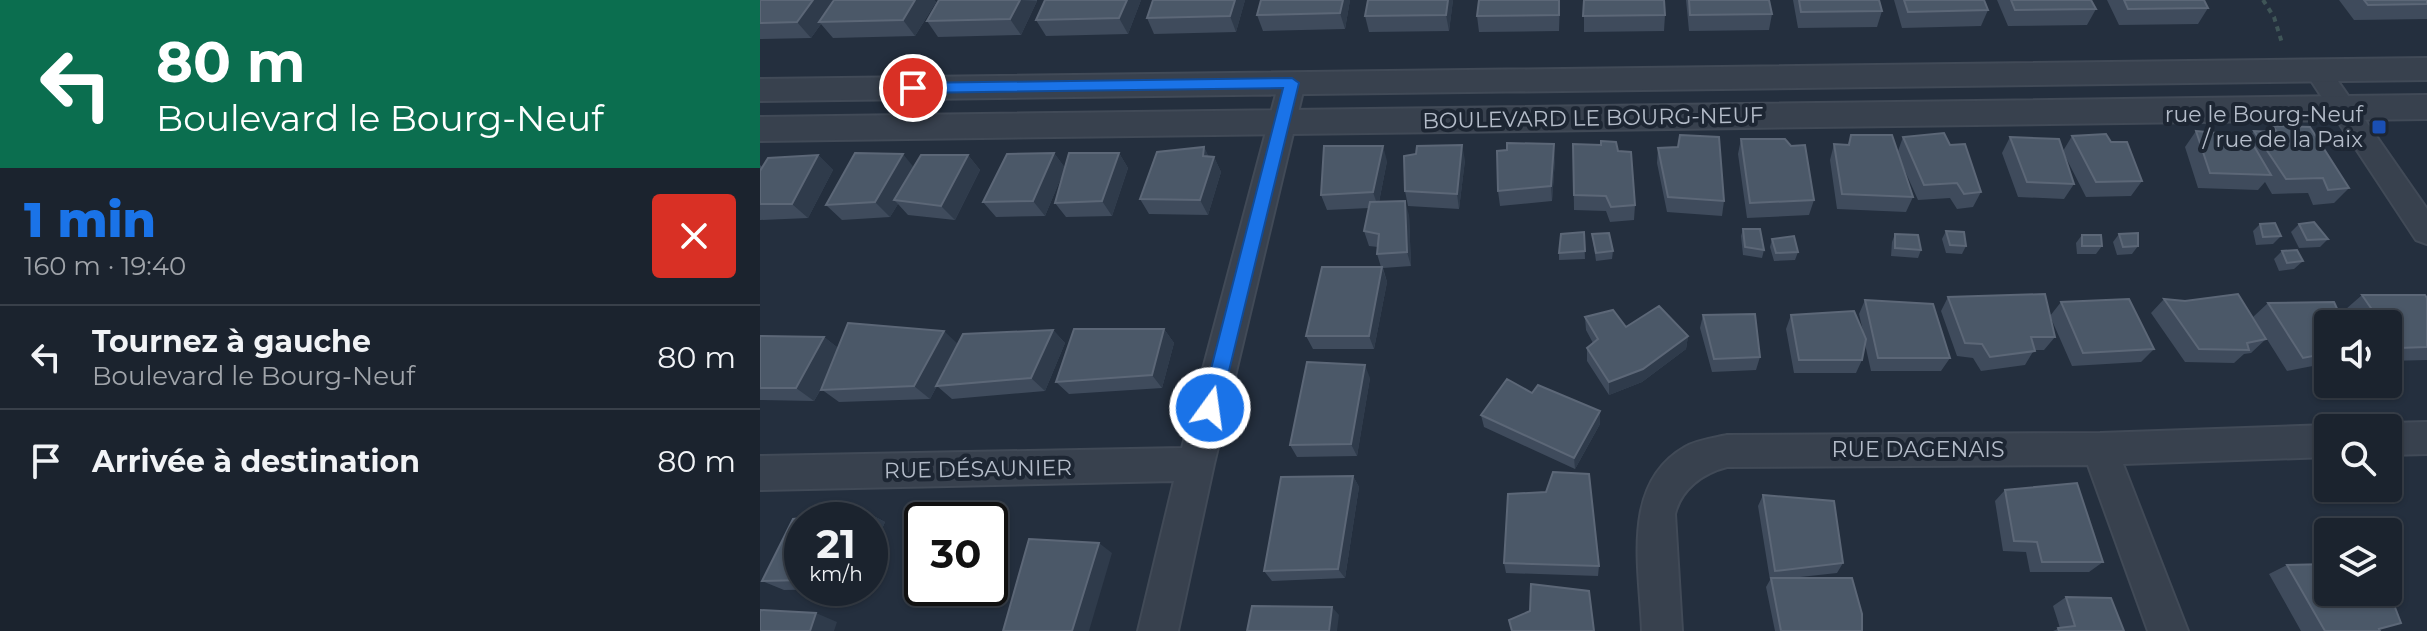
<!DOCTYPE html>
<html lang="fr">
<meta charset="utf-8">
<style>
:root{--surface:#1b232e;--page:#242b36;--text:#f1f3f6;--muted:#a0a4aa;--line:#39404a;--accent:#1a73e8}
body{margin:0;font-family:Montserrat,sans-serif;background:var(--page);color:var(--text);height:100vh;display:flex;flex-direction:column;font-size:30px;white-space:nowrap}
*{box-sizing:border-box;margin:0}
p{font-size:26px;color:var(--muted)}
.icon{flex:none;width:44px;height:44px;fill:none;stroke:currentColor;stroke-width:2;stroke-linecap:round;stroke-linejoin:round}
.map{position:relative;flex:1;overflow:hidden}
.side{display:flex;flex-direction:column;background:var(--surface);width:760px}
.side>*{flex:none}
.top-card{background:#0b6e4f;color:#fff;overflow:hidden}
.controls{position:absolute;left:1554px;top:310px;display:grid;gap:16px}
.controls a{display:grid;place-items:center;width:88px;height:88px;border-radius:8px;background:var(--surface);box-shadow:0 2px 6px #0004,0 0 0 2px var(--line);font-size:40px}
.speed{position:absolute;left:24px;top:502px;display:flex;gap:16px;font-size:40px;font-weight:700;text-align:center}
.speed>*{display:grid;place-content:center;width:104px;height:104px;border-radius:50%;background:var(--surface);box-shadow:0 2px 6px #0004,0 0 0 2px var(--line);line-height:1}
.speed small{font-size:20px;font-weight:400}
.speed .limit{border:4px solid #111;border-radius:12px;background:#fff;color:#111}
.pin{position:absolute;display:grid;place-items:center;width:68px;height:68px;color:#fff;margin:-34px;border:4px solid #fff;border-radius:50%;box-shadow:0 2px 8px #0007}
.me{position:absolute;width:88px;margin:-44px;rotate:14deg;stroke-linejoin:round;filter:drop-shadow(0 0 6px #0008)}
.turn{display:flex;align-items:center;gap:28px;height:168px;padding:0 24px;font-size:36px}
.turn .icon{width:104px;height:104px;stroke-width:2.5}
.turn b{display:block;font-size:56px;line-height:68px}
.round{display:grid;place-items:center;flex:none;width:84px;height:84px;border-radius:8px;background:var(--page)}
.head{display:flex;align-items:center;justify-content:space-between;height:136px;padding:0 24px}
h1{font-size:48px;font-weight:800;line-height:60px;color:var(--accent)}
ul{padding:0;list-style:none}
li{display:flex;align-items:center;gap:24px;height:104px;padding:0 24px;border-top:2px solid var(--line)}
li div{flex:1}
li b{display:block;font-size:30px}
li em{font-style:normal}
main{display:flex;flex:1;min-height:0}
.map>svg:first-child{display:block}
</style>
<main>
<section class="side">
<div class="top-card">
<div class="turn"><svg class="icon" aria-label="left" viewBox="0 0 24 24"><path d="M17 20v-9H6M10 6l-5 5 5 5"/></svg><div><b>80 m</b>Boulevard le Bourg-Neuf</div></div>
</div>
<div class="head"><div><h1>1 min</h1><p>160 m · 19:40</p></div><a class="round" style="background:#d93025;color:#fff"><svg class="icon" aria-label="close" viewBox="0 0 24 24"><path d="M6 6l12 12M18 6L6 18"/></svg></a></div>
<ul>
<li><svg class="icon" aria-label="left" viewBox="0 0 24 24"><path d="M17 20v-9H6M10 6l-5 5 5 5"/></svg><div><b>Tournez à gauche</b><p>Boulevard le Bourg-Neuf</p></div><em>80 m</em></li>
<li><svg class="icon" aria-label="arrive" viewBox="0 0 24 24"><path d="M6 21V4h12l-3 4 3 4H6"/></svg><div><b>Arrivée à destination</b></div><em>80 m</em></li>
</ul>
</section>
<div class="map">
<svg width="1667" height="631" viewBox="0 0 1667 631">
<rect width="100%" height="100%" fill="#242f3e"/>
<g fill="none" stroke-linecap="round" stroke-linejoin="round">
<g stroke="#414a57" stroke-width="4">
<path id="minor" d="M1557,61L1566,64L1667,209V244L1656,240L1544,70L1548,64Z
M532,74L541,77L545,83L454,464L418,631H378L414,481L0,490V456L422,448L519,83L523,77Z
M1667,422V454L1628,455V428H1616L1628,423Z
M1568,425L1576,428H1568V457L1363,464L1428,631H1388L1328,465L967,467C943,473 921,489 915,514L922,631H882C880,569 860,484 925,447C937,440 954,438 967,435L1340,433Z"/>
</g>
<g stroke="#414a57" stroke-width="4">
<path id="tertiary" d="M1667,58V80L0,101V79Z
M1667,95V119L0,141V117Z"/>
</g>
<path stroke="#3f5557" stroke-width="4" stroke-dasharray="5 5" stroke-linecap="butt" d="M1503,0L1514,17L1522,43"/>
<use href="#minor" fill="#38414e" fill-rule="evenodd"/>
<use href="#tertiary" fill="#38414e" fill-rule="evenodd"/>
</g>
<path fill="#3f4b5c" d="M0,0L73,1L74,0H174L176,2L155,36L73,38L61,24L51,38L0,39Z
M179,0H277V1L261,35L178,37L167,21Z
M381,0L368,34L286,36L276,20Z
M485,0L476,32L394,34L387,18Z
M590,0L585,29L503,31L497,15Z
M608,0H693L689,31L609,32L605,16Z
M719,0H800L799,31L719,32L717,16Z
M824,0L905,15L904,31L824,32Z
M926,0H1009L1012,14L1009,30L929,31Z
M1033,0H1119L1122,11L1117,27L1038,28Z
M1134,0H1224L1228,10L1221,26L1142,28Z
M1237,0H1331L1336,9L1327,25L1248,26Z
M1347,0H1444L1448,8L1438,24L1359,25Z
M1579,0H1667V19L1594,20Z
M1513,126L1589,188L1574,203L1553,205L1548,193L1512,194L1505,182L1498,190L1438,188L1425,147L1436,131L1489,137L1494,131H1508Z
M1091,135L1138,151L1143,137L1190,145L1221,192L1213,207L1197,209L1190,198L1158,200L1141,162L1153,197L1146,212L1077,209L1070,160L1074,144H1088Z
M1312,136L1382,181L1371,196L1326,197L1303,152L1314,184L1304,199L1258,197L1242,153L1250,137L1303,151Z
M981,139L1054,200L1049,215L987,218L978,154Z
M813,144L858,151L875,205L874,220L850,222L846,211L814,210Z
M444,147L448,156L454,157L461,172L448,215L389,214L380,199Z
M898,148L964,201L962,216L907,212L897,163Z
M747,150L795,159L792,201L740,206L738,191Z
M294,153L305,168L285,216L236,217L223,202Z
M359,153L368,168L352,216L306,217L295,203Z
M58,155L73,170L48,218L0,220V165L2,167Z
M208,155L220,170L195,220L148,215L138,204L130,217L82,220L66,205L154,167Z
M705,160L699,209L648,206L645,191Z
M627,161L619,202L649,215L651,266L623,268L627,282L614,349H553L546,336L621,267L617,254L618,247L609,246L604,231L609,208L567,210L561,195Z
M1500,224L1521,236L1513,244L1496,245L1493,231Z
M1539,224L1568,239L1560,247L1539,248L1531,232Z
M983,229L1004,250L1002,258L983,255L981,236Z
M1186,231L1206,246L1202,254L1186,253L1182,239Z
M824,232L825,259L799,260V253Z
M832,234L853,251L852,259L836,261Z
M1135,234L1161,250L1158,258L1131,256L1132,242Z
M1359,234L1378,246L1372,254L1357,255L1353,242Z
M1322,235L1342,246L1336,254H1317L1316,243Z
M1012,239L1038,252L1035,260L1014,261L1010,247Z
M1522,251L1543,261L1534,269L1519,271L1514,259Z
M1602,295L1667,298V360L1628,361V324H1595L1586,309Z
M1188,297L1295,337L1284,350H1274L1265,365L1221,371L1213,358L1197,356L1181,311Z
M1404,299L1506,339L1491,353L1484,354L1474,363L1425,362L1391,313Z
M1105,300L1190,358L1181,371H1111L1105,344L1102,360L1096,373H1034L1026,329L1031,315L1103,331L1099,314Z
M1301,302L1394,349L1381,362L1312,366L1290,316Z
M1508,303L1568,324V363L1527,371L1493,317Z
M943,315L1000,357L996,370L952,372L940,328Z
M825,317L866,327L928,336L926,349L882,382L849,395L827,361V348L833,343L826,330Z
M404,329L414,343L402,388L309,394L296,382Z
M293,330L305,343L285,391L192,399L177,386L170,399L79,402L61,389L54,401L0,400V336L64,337L78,348L198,344Z
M610,378L597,456L537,457L530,445Z
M772,393L840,424L815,469L724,427L721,415Z
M593,476L599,487L585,578L512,581L504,571Z
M1245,490L1343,562L1329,572H1270L1266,552L1243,551L1235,501Z
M786,492L839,566L838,576L746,573L744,563Z
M1003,495L1083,563L1077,573L1031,578L1102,631H1015L1006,587L1010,580L998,506Z
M106,512L125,522L114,547L110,549V520H42V588L82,589L24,590L2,581L33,519Z
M1527,565L1620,631H1541L1509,574Z
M1306,597L1364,631H1293L1300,628L1293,606Z"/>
<path fill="#2f3b4b" d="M53,0H72L75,3L59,22L61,24L51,38L37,22Z
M155,0H174L176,2L155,36L143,20Z
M260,0L277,1L261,35L250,19Z
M367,0H381L368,34L359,18Z
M475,0H485L476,32L470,16Z
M583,0H590L585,29L580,13Z
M688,0H693L689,31L686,15Z
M794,144L795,159L792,201L791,186Z
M702,145L705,160L699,209L697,194Z
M623,146L627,161L618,207L613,192Z
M444,147L452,163L454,157L461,172L448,215L440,200Z
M294,153L305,168L285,216L273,201Z
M359,153L368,168L352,216L342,201Z
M143,154L156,170L134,200L138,204L130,217L115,202Z
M58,155L73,170L48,218L32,204Z
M208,155L220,170L195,220L181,206Z
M645,201L649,215L651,266L647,252Z
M622,267L627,282L614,349L609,336Z
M404,329L414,343L402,388L392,375Z
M293,330L305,343L285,391L271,378Z
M184,331L199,345L170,399L154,386Z
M928,336L926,349L882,382L849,395V382Z
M64,337L82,351L54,401L36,388Z
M605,365L610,378L597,456L591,444Z
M840,411V424L815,469L814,458Z
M593,476L599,487L585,578L578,569Z
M106,512L125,522L114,547L110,549V520H102Z
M339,543L352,553L329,631H312Z
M572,607L579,615L577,631H569Z
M56,613L77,622L74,631H50Z"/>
<path fill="#4b5868" stroke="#5c6777" stroke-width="2" d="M0,0H53L37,22L0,23Z
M74,0H155L143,20L59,22Z
M179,0H260L250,19L167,21Z
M285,0H367L359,18L276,20Z
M393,0H475L470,16L387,18Z
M501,0H583L580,13L497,15Z
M608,0H688L686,15L605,16Z
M719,0H799V15L717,16Z
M824,0H904L905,15L823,16Z
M929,0H1009L1012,14L930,15Z
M1039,0H1119L1122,11L1041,12Z
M1144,0H1224L1228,10L1148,12Z
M1251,0H1331L1336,9L1255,10Z
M1364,0H1444L1448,8L1368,9Z
M1604,0H1667V4L1608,5Z
M1513,126L1550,127L1589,188L1568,190L1563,178L1526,179L1494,131L1517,132Z
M1436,131L1488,136L1511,175L1450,173Z
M1184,133L1190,145L1205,144L1221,192L1204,194L1197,183L1164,185L1143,137Z
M1346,134L1351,142H1367L1382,181L1336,182L1312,136Z
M920,135L959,137L964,201L908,197L898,148L918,147Z
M1091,135H1132L1153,197L1082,194L1074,144L1089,145Z
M1250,137L1299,139L1314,184L1267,182Z
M981,139H1025L1031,146L1045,145L1054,200L990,203Z
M841,141L856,142L858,151L871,152L875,205L851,207L846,196L814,195L813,144L841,145Z
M747,143L794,144L791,186L738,191L737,151L747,150Z
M702,145L697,194L645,191L644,156L656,154L657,146Z
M564,146H623L613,192L561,195Z
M444,147L443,156L454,157L440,200L380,199L397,152Z
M95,153L143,154L115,202L66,205Z
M294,153L273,201L223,202L247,154Z
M309,153H359L342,201L295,203Z
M58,155L32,204H0V171L8,158Z
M161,155H208L181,206L134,200Z
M645,201L647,252L617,254L619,234L604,231L610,202Z
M1554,222L1568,239L1547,240L1539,224Z
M1515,223L1521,236L1503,237L1500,224Z
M983,229H1000L1004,250L985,247Z
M1186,231L1204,232L1206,246L1190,245Z
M824,232L825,251L799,253L801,234Z
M849,233L853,251L836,253L832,234Z
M1378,233V246L1363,247L1359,234Z
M1135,234L1158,235L1161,250L1135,248Z
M1322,235H1341L1342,246H1322Z
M1034,236L1038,252L1016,253L1012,239Z
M1537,250L1543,261L1527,263L1522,251Z
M562,267H622L609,336H546Z
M1285,294L1295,337H1271L1275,351L1230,357L1222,344L1205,343L1188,297Z
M1478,294L1506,339L1487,343L1489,350L1439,349L1404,299L1425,301Z
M1602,295H1665L1667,298V347L1638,348L1628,334V324H1622Z
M1369,299L1394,349L1323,353L1301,302Z
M1105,300L1173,304L1190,358H1118Z
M1574,302L1584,324H1568V353L1543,358L1508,303Z
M899,306L928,336L883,369L849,382L827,348L838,339L825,317L853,310L866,327Z
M1094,311L1106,339L1102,360H1039L1031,315Z
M995,314L1000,357L954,359L943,315Z
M88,323L184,331L154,386L61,390Z
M314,329H404L392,375L296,382Z
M293,330L271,378L176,386L203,334Z
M0,336L64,337L36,388H0Z
M547,362L605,365L591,444L530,445Z
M747,379L772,393L778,385L840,411L814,458L721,415Z
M793,472L829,474L839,566L744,563L748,494L786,492Z
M593,476L578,569L504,571L521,477Z
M1317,483L1343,562H1282L1277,542L1254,541L1245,490Z
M1003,495L1074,501L1083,563L1015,571Z
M106,512L102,520H42V580L2,581L33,519Z
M269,539L339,543L312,631H243Z
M1568,564V592H1628V589L1641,623L1619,629L1620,631H1565L1527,565Z
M1011,578H1092L1102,614V631H1021Z
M771,584L829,591L834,631H752L749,620L770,611Z
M1306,597L1351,598L1364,631H1299L1298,628L1315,626Z
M492,606L572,607L569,631H487Z
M0,610L56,613L50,631H0Z"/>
<path fill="#1a73e8" stroke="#114b97" stroke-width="2" d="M532,78L539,83L460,408L457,414L450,416L444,414L441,408L523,88L153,93L146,88L153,83Z"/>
<rect fill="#1a4fb4" stroke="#1d2633" stroke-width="3" x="1611" y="119" width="16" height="16" rx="4"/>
<g text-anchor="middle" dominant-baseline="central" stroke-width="8" stroke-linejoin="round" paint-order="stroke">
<g font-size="22" fill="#b4bcc9" stroke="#1d2633" text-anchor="end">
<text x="1603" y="114">rue le Bourg-Neuf<tspan x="1603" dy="25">/ rue de la Paix</tspan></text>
</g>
<g font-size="22" fill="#b4bcc9" stroke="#1d2633">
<text transform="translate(833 118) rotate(-1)">BOULEVARD LE BOURG-NEUF</text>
<text x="1158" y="449">RUE DAGENAIS</text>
<text transform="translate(218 469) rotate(-1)">RUE DÉSAUNIER</text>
</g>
</g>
</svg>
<div class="controls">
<a><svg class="icon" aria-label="sound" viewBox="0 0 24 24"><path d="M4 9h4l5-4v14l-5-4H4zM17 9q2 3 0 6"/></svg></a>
<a><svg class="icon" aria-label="search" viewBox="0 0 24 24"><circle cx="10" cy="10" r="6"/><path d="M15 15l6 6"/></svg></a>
<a><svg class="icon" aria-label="layers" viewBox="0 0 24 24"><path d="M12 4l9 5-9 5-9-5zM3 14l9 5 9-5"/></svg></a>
</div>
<div class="speed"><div>21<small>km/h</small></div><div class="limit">30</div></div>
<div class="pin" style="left:153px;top:88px;background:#d93025"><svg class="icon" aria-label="arrive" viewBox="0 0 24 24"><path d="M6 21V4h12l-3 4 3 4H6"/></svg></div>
<svg class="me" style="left:450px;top:408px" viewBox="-20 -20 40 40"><circle r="17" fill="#1a73e8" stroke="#fff" stroke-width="3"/><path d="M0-11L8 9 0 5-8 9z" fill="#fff"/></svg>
</div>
</main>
